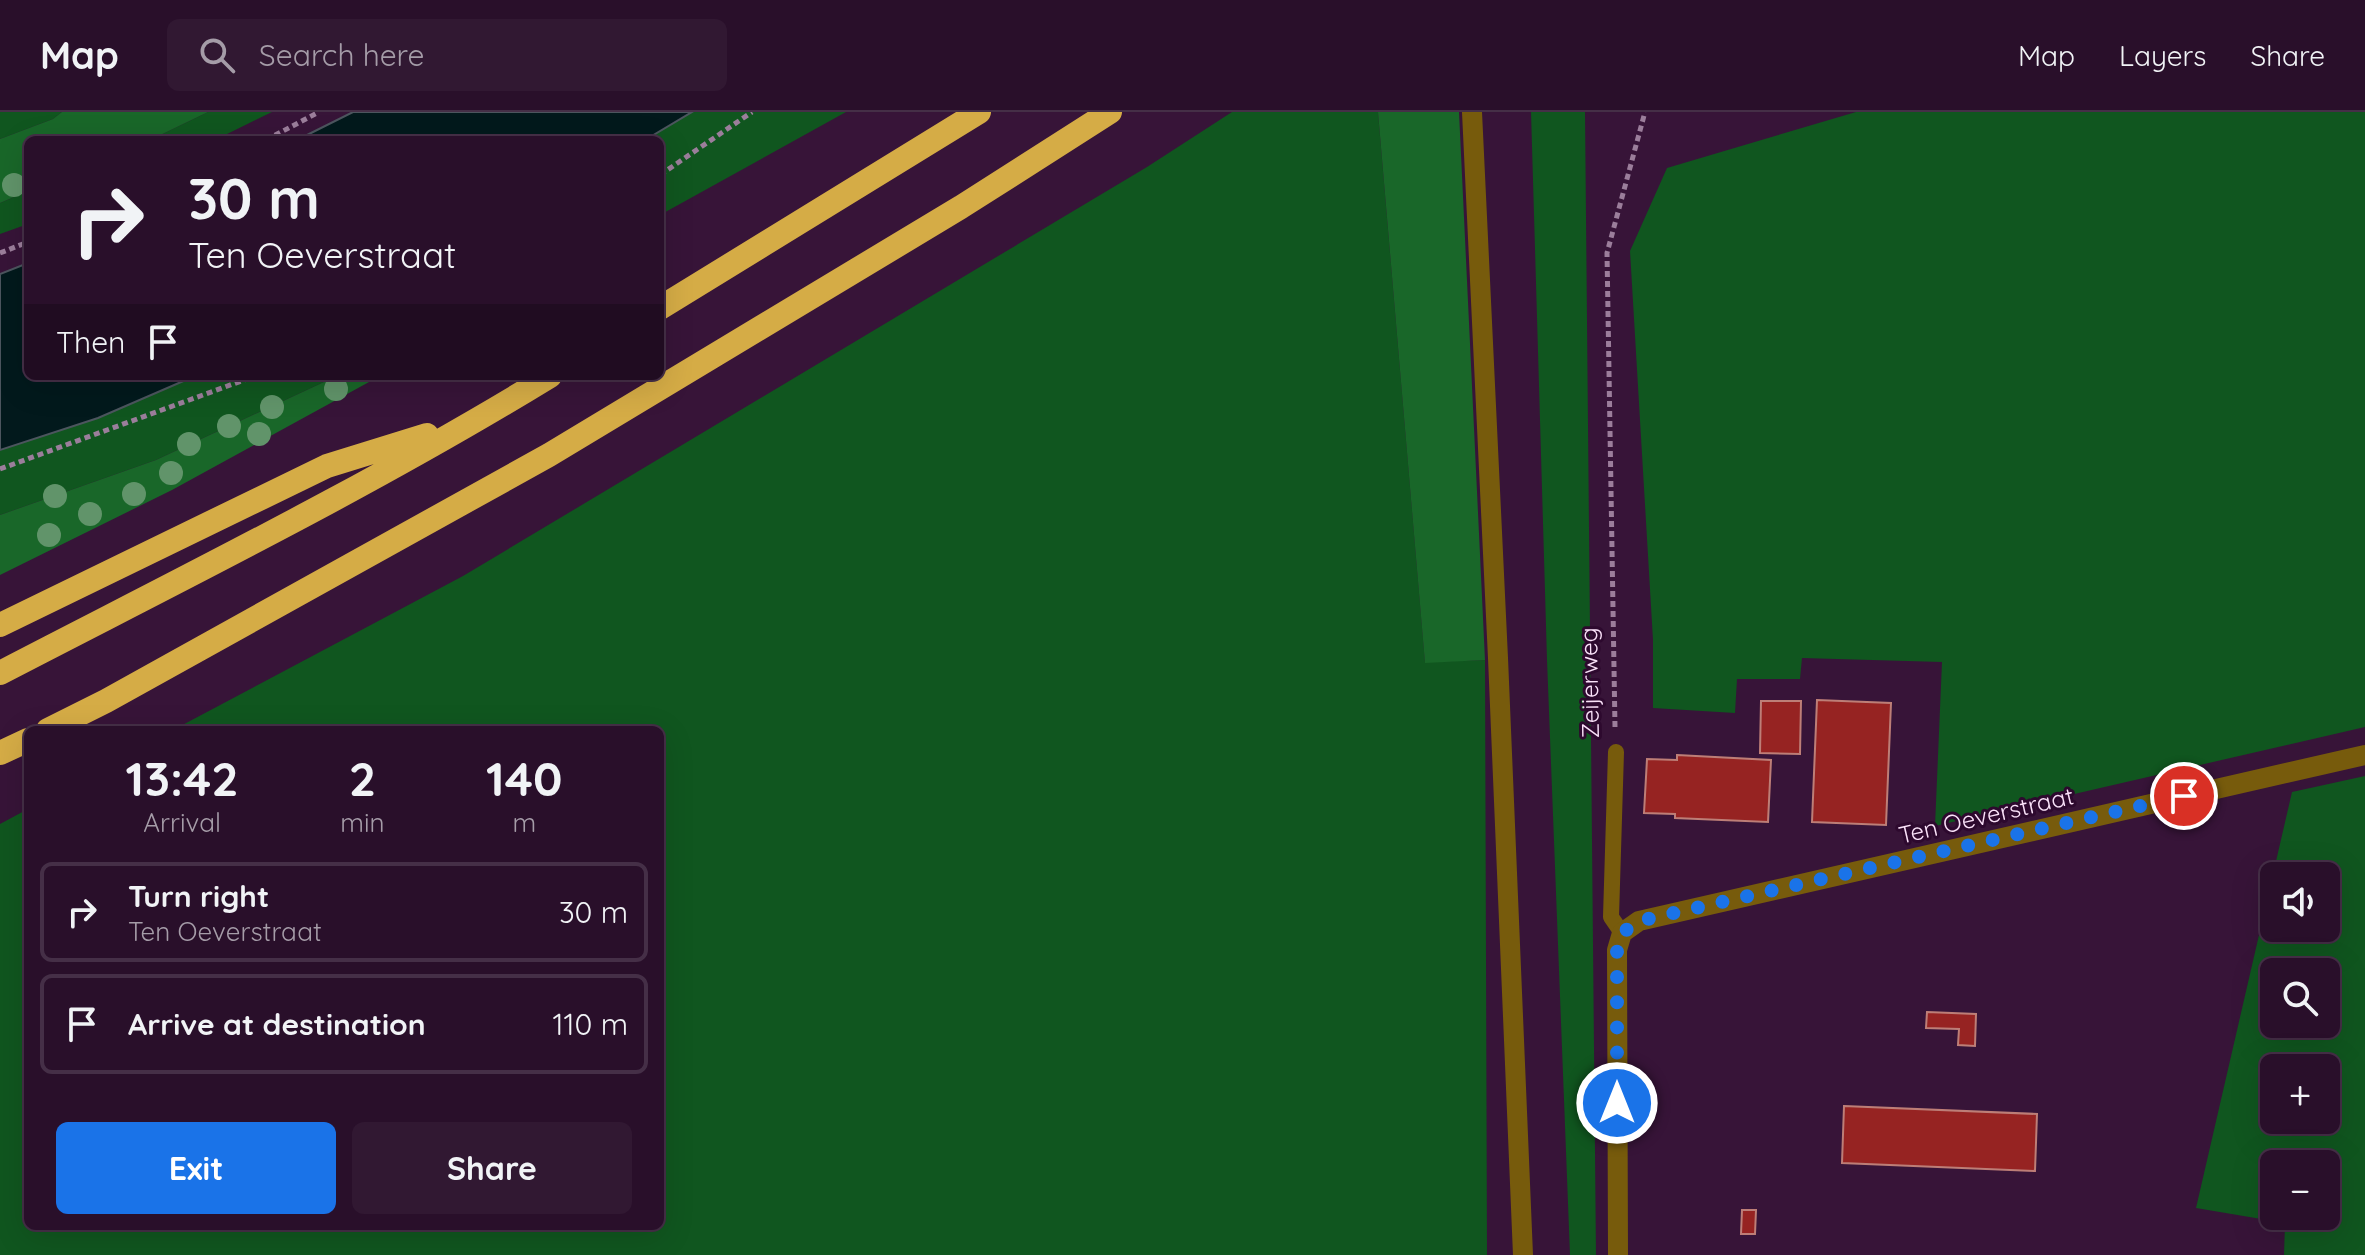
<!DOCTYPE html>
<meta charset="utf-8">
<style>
:root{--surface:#290f2a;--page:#311832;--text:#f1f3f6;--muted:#a59ca8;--line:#452f47;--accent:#1a73e8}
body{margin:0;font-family:Quicksand,sans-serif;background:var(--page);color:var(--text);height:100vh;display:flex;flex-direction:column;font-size:30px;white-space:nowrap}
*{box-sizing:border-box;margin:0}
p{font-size:26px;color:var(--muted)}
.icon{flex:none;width:44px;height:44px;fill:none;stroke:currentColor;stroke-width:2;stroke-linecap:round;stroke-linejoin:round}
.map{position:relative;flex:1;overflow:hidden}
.side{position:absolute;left:24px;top:614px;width:640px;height:504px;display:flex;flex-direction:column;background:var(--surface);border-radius:12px;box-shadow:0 8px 32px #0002,0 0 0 2px var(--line)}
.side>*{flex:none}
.top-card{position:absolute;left:24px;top:24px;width:640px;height:244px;border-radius:12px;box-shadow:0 8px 32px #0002,0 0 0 2px var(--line);background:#290f2a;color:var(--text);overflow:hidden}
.controls{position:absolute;left:2260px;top:750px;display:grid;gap:16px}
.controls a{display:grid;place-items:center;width:80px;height:80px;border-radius:12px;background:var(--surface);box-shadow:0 8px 32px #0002,0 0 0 2px var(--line);font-size:40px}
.pin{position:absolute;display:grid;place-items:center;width:68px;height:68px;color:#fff;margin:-34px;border:4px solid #fff;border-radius:50%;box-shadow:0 2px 8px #0007}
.me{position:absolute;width:88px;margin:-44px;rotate:0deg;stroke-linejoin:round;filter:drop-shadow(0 0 6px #0008)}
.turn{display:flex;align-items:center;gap:28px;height:168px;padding:0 32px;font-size:36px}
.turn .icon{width:104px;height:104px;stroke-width:2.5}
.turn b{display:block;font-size:56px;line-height:68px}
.then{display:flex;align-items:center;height:76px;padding:0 32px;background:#0003;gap:16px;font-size:30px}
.eta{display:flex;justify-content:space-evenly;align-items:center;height:136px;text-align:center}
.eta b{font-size:48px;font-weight:700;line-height:56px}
.button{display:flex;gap:16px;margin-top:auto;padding:16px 32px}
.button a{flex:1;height:92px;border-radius:12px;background:var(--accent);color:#fff;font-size:32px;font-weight:700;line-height:92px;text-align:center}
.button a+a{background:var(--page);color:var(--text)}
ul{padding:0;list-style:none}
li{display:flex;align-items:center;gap:24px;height:100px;margin:0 16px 12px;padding:0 16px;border:4px solid var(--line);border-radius:12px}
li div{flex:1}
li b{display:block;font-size:30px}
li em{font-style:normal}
header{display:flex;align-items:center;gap:48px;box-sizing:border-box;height:112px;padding:0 40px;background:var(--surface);border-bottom:2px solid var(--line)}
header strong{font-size:38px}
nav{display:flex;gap:44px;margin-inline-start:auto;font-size:28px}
.search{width:560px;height:72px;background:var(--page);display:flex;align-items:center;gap:20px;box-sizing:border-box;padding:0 28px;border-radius:12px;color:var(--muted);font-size:30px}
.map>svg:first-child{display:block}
</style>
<header>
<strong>Map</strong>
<div class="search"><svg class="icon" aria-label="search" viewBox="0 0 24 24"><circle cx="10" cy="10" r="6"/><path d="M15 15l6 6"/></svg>Search here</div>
<nav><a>Map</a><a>Layers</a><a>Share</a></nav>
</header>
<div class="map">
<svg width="2365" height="1143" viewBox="0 0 2365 1143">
<rect width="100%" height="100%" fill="#371438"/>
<path fill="#10561f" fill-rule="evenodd" d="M0,0H62L53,7L0,27Z
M208,0H272L215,28H150Z
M692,0H846L660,103V28H645Z
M1232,0H1378L1425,550L1485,548L1487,1143H0V712L28,697V1114H660V618H173L463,464L1147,55Z
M1531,0H1585L1596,1143H1570L1547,548Z
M1856,0H2365V615L1935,714L1942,550L1802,546L1800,567H1737L1735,601L1653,596V528L1630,139L1667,56Z
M28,79V112L0,122V91Z
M195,264H337L156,348L0,403V338L98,306Z
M2365,664V1143H2284L2285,1111L2196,1096L2292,680ZM2274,764H2326V816H2274ZM2274,860H2326V912H2274ZM2274,956H2326V1008H2274ZM2274,1052H2326V1104H2274Z"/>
<path fill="#196729" d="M62,0H208L150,28H28V79L0,91V27L53,7Z
M1378,0H1459L1485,548L1425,551Z
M337,264H380L172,378L0,463V403L156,348Z"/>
<path fill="#02191c" stroke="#4c555e" stroke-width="2" d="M353,0H692L645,28H297Z
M28,151V264H195L98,306L0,338V162Z"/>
<path fill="#962322" stroke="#bd7e77" stroke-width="2" d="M1817,588L1891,591L1886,713L1812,710Z
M1761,589H1801L1800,642L1760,641Z
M1677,643L1771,648L1768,710L1675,706V702L1644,701L1647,647L1677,648Z
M1927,900L1976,902L1975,934L1958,933L1959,917L1926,916Z
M1844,994L2037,1002L2035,1059L1842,1051Z
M1742,1098H1756L1755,1122H1741Z"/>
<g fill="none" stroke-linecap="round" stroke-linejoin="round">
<path stroke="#9b7e9b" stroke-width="5" stroke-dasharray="6 4" stroke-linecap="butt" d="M266,28L319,0
M660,63L752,0
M0,141L28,130
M0,357L255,264
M1615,615L1607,141L1645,0"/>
<path stroke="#775b0c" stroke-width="16" d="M1616,640L1611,805L1622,821"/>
<path stroke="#775b0c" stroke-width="20" d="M1618,1143L1617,838L1622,821L1639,809L2365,643"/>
<path stroke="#775b0c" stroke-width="20" d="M1472,0L1498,546L1523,1143"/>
<path stroke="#d5ac46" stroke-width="24" d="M660,196L979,0
M0,513L327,354L427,323
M0,561C185,465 372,373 550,264
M48,618L106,589L549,343L961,95L1110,0
M0,641L28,628"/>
</g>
<g fill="#61946a">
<circle cx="14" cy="73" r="12"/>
<circle cx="336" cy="277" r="12"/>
<circle cx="272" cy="295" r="12"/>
<circle cx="229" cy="314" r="12"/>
<circle cx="259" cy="322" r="12"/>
<circle cx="189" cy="332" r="12"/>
<circle cx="171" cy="361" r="12"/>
<circle cx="134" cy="382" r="12"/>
<circle cx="55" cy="384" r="12"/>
<circle cx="90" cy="402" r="12"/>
<circle cx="49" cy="423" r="12"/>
</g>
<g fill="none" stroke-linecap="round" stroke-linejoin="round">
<path stroke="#1a73e8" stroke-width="14" stroke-dasharray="0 25.2" d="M1617,991V838L1622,821L1639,809L2184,684"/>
</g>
<g text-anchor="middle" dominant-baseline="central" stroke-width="6" stroke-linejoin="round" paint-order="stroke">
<g font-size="24" fill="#fae2f9" stroke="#2d092e">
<text transform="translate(1589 571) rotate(-91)">Zeijerweg</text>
<text transform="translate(1986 703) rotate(-13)">Ten Oeverstraat</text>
</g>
</g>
</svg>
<div class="controls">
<a><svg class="icon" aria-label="sound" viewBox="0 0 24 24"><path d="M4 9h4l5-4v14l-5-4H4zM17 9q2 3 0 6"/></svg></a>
<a><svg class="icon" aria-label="search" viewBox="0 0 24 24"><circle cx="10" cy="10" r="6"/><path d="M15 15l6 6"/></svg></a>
<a>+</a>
<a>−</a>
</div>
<div class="pin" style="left:2184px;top:684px;background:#d93025"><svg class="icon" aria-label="arrive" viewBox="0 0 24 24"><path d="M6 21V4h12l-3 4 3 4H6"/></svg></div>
<svg class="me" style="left:1617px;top:991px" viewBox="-20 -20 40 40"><circle r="17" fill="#1a73e8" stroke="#fff" stroke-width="3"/><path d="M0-11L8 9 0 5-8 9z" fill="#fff"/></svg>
<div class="top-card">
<div class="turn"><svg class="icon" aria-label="right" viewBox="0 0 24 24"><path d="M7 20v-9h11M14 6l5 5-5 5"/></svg><div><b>30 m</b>Ten Oeverstraat</div></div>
<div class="then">Then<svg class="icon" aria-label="arrive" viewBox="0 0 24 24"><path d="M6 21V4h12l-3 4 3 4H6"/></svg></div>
</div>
<section class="side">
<div class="eta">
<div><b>13:42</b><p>Arrival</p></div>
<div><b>2</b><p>min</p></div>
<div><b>140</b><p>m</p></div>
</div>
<ul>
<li><svg class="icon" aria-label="right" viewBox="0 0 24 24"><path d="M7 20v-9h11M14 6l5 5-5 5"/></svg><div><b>Turn right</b><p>Ten Oeverstraat</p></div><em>30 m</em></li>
<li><svg class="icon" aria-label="arrive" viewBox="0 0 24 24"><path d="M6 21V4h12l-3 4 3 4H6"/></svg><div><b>Arrive at destination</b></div><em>110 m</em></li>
</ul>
<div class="button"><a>Exit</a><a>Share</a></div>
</section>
</div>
